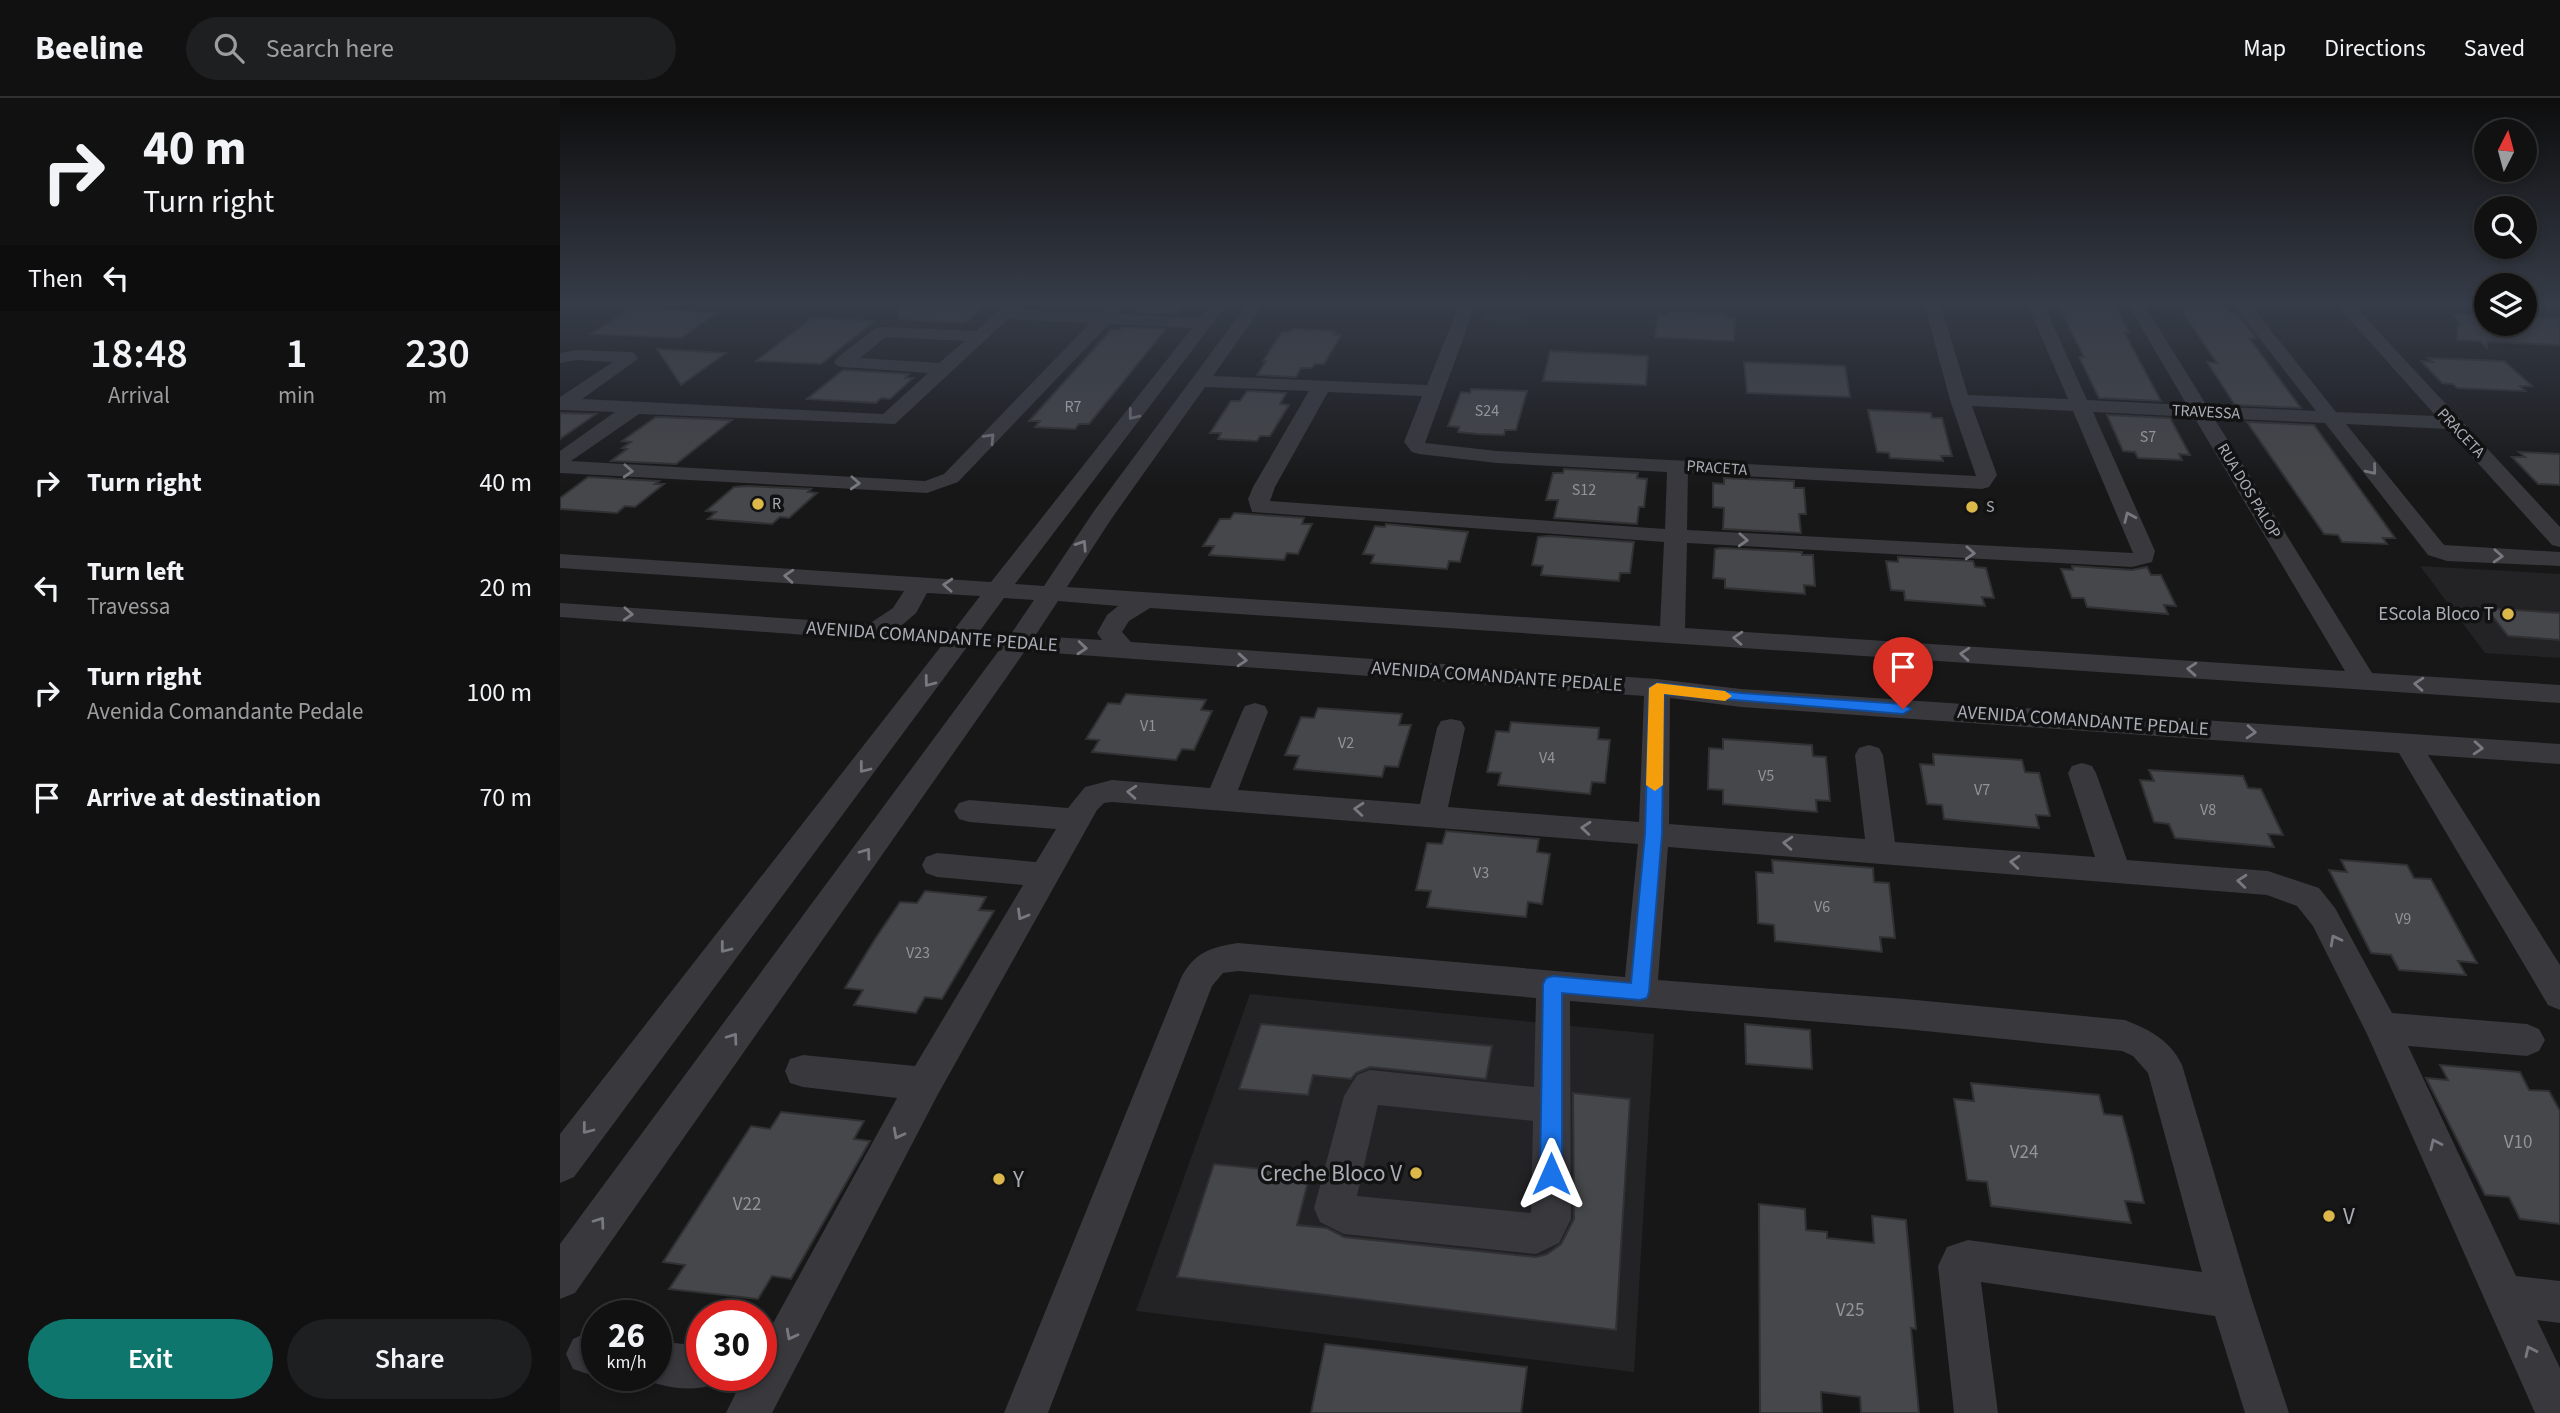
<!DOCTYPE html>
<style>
:root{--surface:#111112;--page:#1e1f20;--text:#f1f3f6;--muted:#9c9d9f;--line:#303132;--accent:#0f766e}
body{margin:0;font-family:"Source Sans 3",sans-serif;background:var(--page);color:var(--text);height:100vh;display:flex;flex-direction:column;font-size:26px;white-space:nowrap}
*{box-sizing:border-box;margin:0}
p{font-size:23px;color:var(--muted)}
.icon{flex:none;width:38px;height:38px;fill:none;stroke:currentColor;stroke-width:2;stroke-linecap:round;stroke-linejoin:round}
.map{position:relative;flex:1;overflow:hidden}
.drawer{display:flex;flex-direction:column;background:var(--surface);width:560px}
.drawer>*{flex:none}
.guide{background:#111112;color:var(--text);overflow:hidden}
.needle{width:46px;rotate:6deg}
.controls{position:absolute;left:1914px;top:21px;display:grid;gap:14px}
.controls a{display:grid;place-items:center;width:63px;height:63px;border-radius:50%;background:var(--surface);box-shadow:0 4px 10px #0003,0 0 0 2px var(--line);font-size:35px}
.speed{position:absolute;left:21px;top:1202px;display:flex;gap:14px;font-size:35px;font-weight:700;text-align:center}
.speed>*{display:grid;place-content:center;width:91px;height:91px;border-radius:50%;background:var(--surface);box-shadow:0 4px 10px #0003,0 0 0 2px var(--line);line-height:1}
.speed small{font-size:18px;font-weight:400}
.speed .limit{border:10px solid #d22;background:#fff;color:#111}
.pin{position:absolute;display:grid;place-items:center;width:60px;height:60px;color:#fff;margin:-72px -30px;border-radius:50% 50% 50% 0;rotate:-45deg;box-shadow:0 0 7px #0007}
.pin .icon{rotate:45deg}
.me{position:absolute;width:77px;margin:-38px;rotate:0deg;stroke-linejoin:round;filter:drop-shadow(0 0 5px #0008)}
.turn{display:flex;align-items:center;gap:24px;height:147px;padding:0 28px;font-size:32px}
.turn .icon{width:91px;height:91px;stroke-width:2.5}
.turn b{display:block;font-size:49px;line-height:60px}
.then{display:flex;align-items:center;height:66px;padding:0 28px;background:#0003;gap:14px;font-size:26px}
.eta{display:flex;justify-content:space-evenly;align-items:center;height:119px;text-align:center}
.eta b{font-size:42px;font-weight:600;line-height:49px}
.button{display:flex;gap:14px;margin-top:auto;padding:14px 28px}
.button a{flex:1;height:80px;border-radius:42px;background:var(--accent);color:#fff;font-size:28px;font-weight:600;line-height:80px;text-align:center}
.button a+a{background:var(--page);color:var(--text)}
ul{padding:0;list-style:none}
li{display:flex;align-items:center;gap:21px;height:105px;padding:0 28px}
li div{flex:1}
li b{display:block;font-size:26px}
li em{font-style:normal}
header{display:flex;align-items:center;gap:42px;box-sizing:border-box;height:98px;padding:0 35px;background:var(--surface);border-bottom:2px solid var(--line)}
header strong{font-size:33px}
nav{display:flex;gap:38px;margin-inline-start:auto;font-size:24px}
.search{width:490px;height:63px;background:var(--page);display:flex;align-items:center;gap:18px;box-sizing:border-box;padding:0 24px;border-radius:38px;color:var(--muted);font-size:26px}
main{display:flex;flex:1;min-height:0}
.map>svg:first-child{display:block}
</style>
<header>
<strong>Beeline</strong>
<div class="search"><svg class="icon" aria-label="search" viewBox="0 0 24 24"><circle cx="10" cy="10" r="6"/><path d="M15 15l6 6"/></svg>Search here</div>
<nav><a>Map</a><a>Directions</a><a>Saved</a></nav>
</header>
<main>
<section class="drawer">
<div class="guide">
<div class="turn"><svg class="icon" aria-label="right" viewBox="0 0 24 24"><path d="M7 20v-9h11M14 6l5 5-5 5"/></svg><div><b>40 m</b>Turn right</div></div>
<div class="then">Then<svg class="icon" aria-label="left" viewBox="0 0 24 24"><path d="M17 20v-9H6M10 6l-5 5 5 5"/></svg></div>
</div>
<div class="eta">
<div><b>18:48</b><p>Arrival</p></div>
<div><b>1</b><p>min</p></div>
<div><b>230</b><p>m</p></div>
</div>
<ul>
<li><svg class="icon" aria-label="right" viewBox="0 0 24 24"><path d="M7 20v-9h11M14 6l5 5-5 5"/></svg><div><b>Turn right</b></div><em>40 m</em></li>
<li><svg class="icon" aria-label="left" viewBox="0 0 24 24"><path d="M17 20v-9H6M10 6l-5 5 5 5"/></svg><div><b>Turn left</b><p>Travessa</p></div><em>20 m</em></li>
<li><svg class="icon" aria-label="right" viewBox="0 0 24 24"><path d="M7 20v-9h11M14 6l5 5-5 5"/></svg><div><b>Turn right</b><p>Avenida Comandante Pedale</p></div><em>100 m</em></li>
<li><svg class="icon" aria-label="arrive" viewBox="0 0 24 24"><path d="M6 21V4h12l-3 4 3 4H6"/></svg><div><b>Arrive at destination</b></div><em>70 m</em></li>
</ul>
<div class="button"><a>Exit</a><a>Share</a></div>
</section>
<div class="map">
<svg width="2000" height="1315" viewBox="0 0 2000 1315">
<rect width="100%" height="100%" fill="#171718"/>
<path fill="#232325" d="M1860,468L2000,476V560L1925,555Z
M690,896L1094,936L1074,1274L576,1213Z"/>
<path fill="#232a24" d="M928,205H970L965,224L922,222Z"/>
<path fill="#46474a" stroke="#313134" stroke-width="2" d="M338,205H427L405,225L338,221Z
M583,205H627L618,216L575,214Z
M1497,205H1544L1546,208L1555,209L1569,234H1564L1601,303L1539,300L1519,259H1524Z
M1628,209L1667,211L1670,215H1676L1696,240H1689L1741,310L1675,307L1647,264L1657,265L1621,212H1630Z
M72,210L88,211L158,214L121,240L31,236Z
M1107,213L1167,216V220H1175L1174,243L1095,239L1098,217H1107Z
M1891,215L1927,217V226H1965V219L2000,220V247L1927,244V250L1920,243L1897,242L1898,226H1901Z
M252,220L314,223L261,266L196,263Z
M562,229L606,231L529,326H519L515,331L475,329L480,323H469L551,232H560Z
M733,231L775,233L773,237H781L764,266H755L752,270H741L736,279L697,277L706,263H703L722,234H730Z
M97,251L166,255L121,287Z
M990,253L1088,258L1086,287L983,283Z
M1868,260L1944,263L1972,288H1960L1965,293L1897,290L1893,286L1882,285L1861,263L1873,264Z
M1184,264L1285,268L1290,299L1187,295Z
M283,272L349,276L345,280H353L330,301L321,300L316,305L247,301Z
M911,291L967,293L956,332H945L944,337L918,336L898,334L899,329L888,328L901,294L910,295Z
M687,293L726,295L720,306L729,307L710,338H700L697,343L658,341L661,335H650L671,303H680Z
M1308,312L1371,315L1372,320H1382L1392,358H1381L1383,363L1330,360L1329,355L1317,354Z
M0,315L36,316L0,341Z
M1547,317L1610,320L1630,357L1619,356L1622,362L1578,360L1575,354L1563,353Z
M96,319L172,322L116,366L51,363L67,351L62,350L71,344L62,343Z
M1687,324L1754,327L1835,440H1823L1827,446L1782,444L1778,437L1764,436Z
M1959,354L2000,356V387L1978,386L1952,359H1965Z
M1004,371L1078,375L1077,380L1087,381L1084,409H1079L1077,426L994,420L998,402H986L993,375H1003Z
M28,379L99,383L95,386H104L75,409L65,408L57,415L0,411V400Z
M1164,380L1234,383V390H1244L1246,416H1239L1241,435L1163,431L1164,410L1153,409V385L1164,386Z
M187,388L251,391L248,394L257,395L229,420L220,419L212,426L148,421L156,414L146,413L174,389Z
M674,415L744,420L742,426H752L738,456L727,455L724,462L649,457L654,448H643L660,421H670Z
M826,426L908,434L900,464L889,463L887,471L811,465L814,457L803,456L815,428L825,429Z
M989,438L1074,444L1070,475H1060L1059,483L981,477L983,468L972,467L978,439Z
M1162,450L1242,454V457H1253L1255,488L1244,487L1245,496L1165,490V481L1153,480L1155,451Z
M1338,459L1413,463L1415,469L1426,470L1434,500L1422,499L1425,508L1345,502L1344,493L1331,492L1326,463L1338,464Z
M1512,468L1572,472L1587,469L1591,477H1601L1616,508L1604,507L1608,516L1527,509L1524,500H1512L1501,471L1513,472Z
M1926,510L2000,515V542L1948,538Z
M566,596L646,602L641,612L652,613L634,652L622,651L616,662L532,654L539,642L526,641L548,605L560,606Z
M758,610L842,616L839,627H851L838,669L825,668L822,679L734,671L739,658L725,657L741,619L754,620Z
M951,624L1039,630L1038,641L1050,642L1045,685L1032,684L1030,696L938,687L941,675L927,674L936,633L949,634Z
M1163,641L1252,647L1253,658L1266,659L1270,703L1256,702L1257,714L1163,706V692L1148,691L1149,650L1163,651Z
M1373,656L1462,662L1465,674L1479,675L1490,718L1476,717L1479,730L1384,721L1382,707L1367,706L1360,666L1374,667Z
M1589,672L1683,678L1688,690L1701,691L1723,737L1708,736L1714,749L1615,740L1609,726L1594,724L1580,682L1594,683Z
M886,733L979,741L977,754L990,756L982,806L968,804L966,819L867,809L871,793L856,792L867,745L882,746Z
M1212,762L1313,770L1314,784L1329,785L1335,840L1320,839L1322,854L1215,843L1214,827L1198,825L1197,794L1196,774L1213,775Z
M1781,762L1847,767L1854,780L1871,781L1917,865L1898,863L1906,877L1839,872L1831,857L1811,855L1769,772L1787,774Z
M365,793L426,799L419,812L434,813L382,901L365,899L356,915L294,907L303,892L285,890L315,841L340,804L357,805Z
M701,926L932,948L926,981L810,969L796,975L791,981L753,977L748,997L679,991Z
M1185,926L1250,932L1252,971L1186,966Z
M1880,967L1960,974L1969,992L1989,993L2000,1013V1126L1960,1121L1949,1099L1925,1097L1866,980L1888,982Z
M1411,985L1539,997L1544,1016L1562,1018L1572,1055L1584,1105L1565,1103L1571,1125L1431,1108L1427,1084L1407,1082L1400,1037L1394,1001L1414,1003Z
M1013,995L1070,1001L1056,1232L617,1179L654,1066L750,1076L737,1127L767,1130L784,1139L976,1159L987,1156L1001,1146L1014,1121Z
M221,1014L304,1023L294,1041L310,1043L231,1181L212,1178L198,1201L109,1191L125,1167L103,1164L191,1028L210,1031Z
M1199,1106L1245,1111L1246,1132L1267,1134V1140L1314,1145L1312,1118L1346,1122L1356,1231L1351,1230L1359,1315H1301L1300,1299L1261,1294L1262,1315H1200Z
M765,1246L967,1269L961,1315H751Z"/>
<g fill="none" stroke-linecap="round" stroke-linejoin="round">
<path fill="#38383d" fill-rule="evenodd" d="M446,205H464L459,212L540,215L550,205H567L558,216L640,220L651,205H668L455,486L484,488L534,413L688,205H705L653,278L867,287L900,205H916L865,345L937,353L1416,378L1390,302L1364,205H1380L1408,297L1508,301L1467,205H1483L1527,302L1627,307L1567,205H1583L1647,308L1756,313L1672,205H1689L1776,314L1876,318L1775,205H1792L2000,429V449L1992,447L1887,331L1786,326L1884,447L2000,454V468L1887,463L1868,457L1765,325L1654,320L1812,575L2000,587V605L590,510L569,523L562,534L571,544L1097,581L1181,591L2000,646V666L1868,657L2000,867V912L1988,907L1839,655L1181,609L1110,600L1109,726L1305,741L1295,657L1299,650L1309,647L1319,650L1323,657L1335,744L1535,759L1508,675L1512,668L1522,665L1532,668L1536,675L1567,762L1708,773L1759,790L1775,810L1832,915L1967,926L1979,931L1985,942L1979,953L1967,958L1848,948L1956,1178L2000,1183V1225L1977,1222L2000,1270V1315H1975L1807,936L1753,828L1737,808L1707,797L1108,749L1098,882L1345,901L1565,922C1590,932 1610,942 1622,967L1691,1199L1729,1315H1685L1655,1218L1421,1184L1438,1315H1394L1378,1168L1387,1149L1408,1142L1642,1174L1588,975L1573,958L1562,953L1345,931L1010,903L1011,1121L999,1145L976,1156L784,1136L760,1124L754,1110L784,998L797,977L810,972L974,989L976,900L678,873L663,875L652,888L488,1315H444L621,880C634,854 652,849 678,845L1065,879L1078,746L552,704L544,705L537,712L377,998L212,1315H166L184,1278H201V1247L337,1000L243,989L230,985L225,973L230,961L243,957L355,968L463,787L377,779L366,775L362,767L366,759L377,755L476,764L496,731L409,724L399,721L394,713L399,705L409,702L508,710L525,689L552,682L650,690L682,614L685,608L695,605L705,608L708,614L678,692L860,706L877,630L881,623L891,621L901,623L905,630L888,709L1079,724L1084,598L465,553L15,1195L0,1201V1146L440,551L407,549L14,1079L0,1085V1036L382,547L0,519V505L309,526L333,510L344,493L0,470V456L431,484L632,230L549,226L398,384L367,395L0,375V353L55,314L0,312V299L53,264L16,262L0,265V255L16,252L68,254L74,255L78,261L22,301L323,316L368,275L283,269L277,268L274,264L277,260L316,230L322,229L416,233ZM448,221L530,225L384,376L365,383L11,363L79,316L335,326ZM326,239L405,243L379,265L300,260ZM645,289L749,293L693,389L688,401L692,414L1104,444L1100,528L507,489L552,420ZM768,294L862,298L844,344L852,354L859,356L937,365L1107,374L1105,431L710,403L715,389ZM1412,308L1513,313L1573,455L1127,432L1128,375L1422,391L1429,389L1437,377ZM1533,314L1634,319L1785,573L1125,530L1127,445L1572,469L1592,464L1595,453ZM367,495L420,498L394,532L341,528L356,515ZM444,500L474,502L451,536L419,534ZM498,503L558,508L547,517L537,535L542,542L475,538ZM818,1007L973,1023L971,1115L797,1098Z
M28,1234L37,1235V1278H40L37,1279L13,1271L6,1256L13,1241Z
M96,1243L142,1248V1278H161L157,1285C134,1295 104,1290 81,1280L80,1278H96Z"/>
</g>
<defs><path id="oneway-chevron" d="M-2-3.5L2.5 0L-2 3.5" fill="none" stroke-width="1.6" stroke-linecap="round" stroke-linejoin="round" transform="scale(1.75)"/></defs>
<g stroke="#777880">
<use href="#oneway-chevron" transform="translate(573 317) rotate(128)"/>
<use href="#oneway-chevron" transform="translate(430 340) rotate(-46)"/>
<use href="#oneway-chevron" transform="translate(1812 372) rotate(51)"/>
<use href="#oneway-chevron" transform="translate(68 373) rotate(3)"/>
<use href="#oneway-chevron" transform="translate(295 385) rotate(3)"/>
<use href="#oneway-chevron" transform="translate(1569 419) rotate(-114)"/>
<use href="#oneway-chevron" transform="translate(1183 442) rotate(3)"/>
<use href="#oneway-chevron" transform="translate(522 447) rotate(-57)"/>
<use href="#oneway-chevron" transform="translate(1410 455) rotate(3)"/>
<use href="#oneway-chevron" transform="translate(1938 458) rotate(3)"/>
<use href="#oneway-chevron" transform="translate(229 478) rotate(-176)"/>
<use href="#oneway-chevron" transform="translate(388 487) rotate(-177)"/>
<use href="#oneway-chevron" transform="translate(68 516) rotate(3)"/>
<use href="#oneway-chevron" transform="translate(1178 540) rotate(-176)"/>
<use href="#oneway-chevron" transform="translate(522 550) rotate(5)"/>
<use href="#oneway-chevron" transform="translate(1405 556) rotate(-176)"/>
<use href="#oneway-chevron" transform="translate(682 562) rotate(4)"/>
<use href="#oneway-chevron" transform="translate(1632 571) rotate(-176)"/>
<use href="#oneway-chevron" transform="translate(369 584) rotate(127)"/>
<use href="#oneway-chevron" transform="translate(1859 586) rotate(-176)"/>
<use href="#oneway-chevron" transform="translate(1691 634) rotate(4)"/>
<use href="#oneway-chevron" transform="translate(1918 650) rotate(4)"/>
<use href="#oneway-chevron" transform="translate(304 670) rotate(128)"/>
<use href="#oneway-chevron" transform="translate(572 694) rotate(-176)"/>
<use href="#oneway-chevron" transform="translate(799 711) rotate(-175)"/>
<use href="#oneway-chevron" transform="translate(1026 730) rotate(-175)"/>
<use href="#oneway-chevron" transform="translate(1228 745) rotate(-176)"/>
<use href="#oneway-chevron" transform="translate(306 755) rotate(-54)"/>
<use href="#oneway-chevron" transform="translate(1455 764) rotate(-175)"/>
<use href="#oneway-chevron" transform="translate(1682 783) rotate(-175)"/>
<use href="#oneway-chevron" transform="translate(462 817) rotate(120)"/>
<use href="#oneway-chevron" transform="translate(1775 842) rotate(-118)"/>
<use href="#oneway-chevron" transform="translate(165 850) rotate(128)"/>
<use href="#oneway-chevron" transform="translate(173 940) rotate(-54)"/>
<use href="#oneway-chevron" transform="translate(27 1031) rotate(128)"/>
<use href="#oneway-chevron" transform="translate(338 1036) rotate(118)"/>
<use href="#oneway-chevron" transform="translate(1875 1046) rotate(-115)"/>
<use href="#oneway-chevron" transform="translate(40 1124) rotate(-54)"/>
<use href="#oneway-chevron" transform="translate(231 1237) rotate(118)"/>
<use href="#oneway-chevron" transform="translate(1970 1253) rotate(-115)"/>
</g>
<linearGradient id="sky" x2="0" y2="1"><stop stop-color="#0d0d0d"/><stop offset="0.53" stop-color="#363c48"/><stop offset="1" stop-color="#363c48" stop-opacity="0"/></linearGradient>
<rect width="2000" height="389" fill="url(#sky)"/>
<path fill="#1a73e8" stroke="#114b97" stroke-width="2" d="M1097,585L1181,595L1343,606L1351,611L1343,616L1104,596L1102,736L1089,894L1087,900L1080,902L1002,895V1076L999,1083L991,1086L983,1083L980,1076L983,886L986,880L993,878L1071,885L1085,736L1089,590Z"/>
<path fill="#f59e0b" d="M1097,585L1165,593L1172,598L1165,603L1104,596L1103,687L1095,693L1086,687L1089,590Z"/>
<g fill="#dcb84b" stroke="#121213" stroke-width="2.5">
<circle cx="198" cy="406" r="7"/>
<circle cx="1412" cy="409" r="7"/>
<circle cx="1948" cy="516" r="7"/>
<circle cx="856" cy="1075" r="7"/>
<circle cx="439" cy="1081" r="7"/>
<circle cx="1769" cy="1118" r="7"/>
</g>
<g text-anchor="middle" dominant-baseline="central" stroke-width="7" stroke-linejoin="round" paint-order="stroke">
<g font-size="16" fill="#91949b">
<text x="513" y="309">R7</text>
<text x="927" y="313">S24</text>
<text x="1588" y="339">S7</text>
<text x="1024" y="392">S12</text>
<text x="588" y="628">V1</text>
<text x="786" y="645">V2</text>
<text x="987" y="660">V4</text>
<text x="1206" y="678">V5</text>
<text x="1422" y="692">V7</text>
<text x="1648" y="712">V8</text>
<text x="921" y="775">V3</text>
<text x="1262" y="809">V6</text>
<text x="1843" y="821">V9</text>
<text x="358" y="855">V23</text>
</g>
<g font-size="16" fill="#aaadb6" stroke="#121213">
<text transform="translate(1646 314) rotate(3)">TRAVESSA</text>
<text transform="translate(1901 335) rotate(47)">PRACETA</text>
<text transform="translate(1157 370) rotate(4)">PRACETA</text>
<text transform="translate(1689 393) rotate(59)">RUA DOS PALOP</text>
</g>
<g font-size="16" fill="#aaadb6" stroke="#121213" text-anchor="start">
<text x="212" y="406">R</text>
<text x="1426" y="409">S</text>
</g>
<g font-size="19" fill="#aaadb6" stroke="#121213" text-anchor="end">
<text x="1934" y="516">EScola Bloco T</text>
</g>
<g font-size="19" fill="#aaadb6" stroke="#121213">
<text transform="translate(372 539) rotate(4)">AVENIDA COMANDANTE PEDALE</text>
<text transform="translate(937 579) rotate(4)">AVENIDA COMANDANTE PEDALE</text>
<text transform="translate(1523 623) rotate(4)">AVENIDA COMANDANTE PEDALE</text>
</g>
<g font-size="19" fill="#91949b">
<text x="1958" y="1044">V10</text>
<text x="1464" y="1054">V24</text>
<text x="187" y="1106">V22</text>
<text x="1290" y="1212">V25</text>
</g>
<g font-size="23" fill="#aaadb6" stroke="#121213" text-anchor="start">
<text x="842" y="1075" text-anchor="end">Creche Bloco V</text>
<text x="453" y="1081">Y</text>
<text x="1783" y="1118">V</text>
</g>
</g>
</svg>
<div class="controls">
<a><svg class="needle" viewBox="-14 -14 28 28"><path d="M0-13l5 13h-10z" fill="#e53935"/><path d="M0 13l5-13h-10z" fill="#9c9d9f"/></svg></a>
<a><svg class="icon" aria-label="search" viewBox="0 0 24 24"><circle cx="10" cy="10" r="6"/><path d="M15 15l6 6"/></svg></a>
<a><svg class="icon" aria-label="layers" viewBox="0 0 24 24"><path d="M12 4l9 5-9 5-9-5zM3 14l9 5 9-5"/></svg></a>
</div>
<div class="speed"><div>26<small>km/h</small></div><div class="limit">30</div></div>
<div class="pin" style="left:1343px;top:611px;background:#d93025"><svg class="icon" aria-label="arrive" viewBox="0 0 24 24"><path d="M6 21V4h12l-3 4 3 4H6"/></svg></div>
<svg class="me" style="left:991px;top:1076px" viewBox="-20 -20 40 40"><path d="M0-17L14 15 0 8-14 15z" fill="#1a73e8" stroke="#fff" stroke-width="4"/></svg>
</div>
</main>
